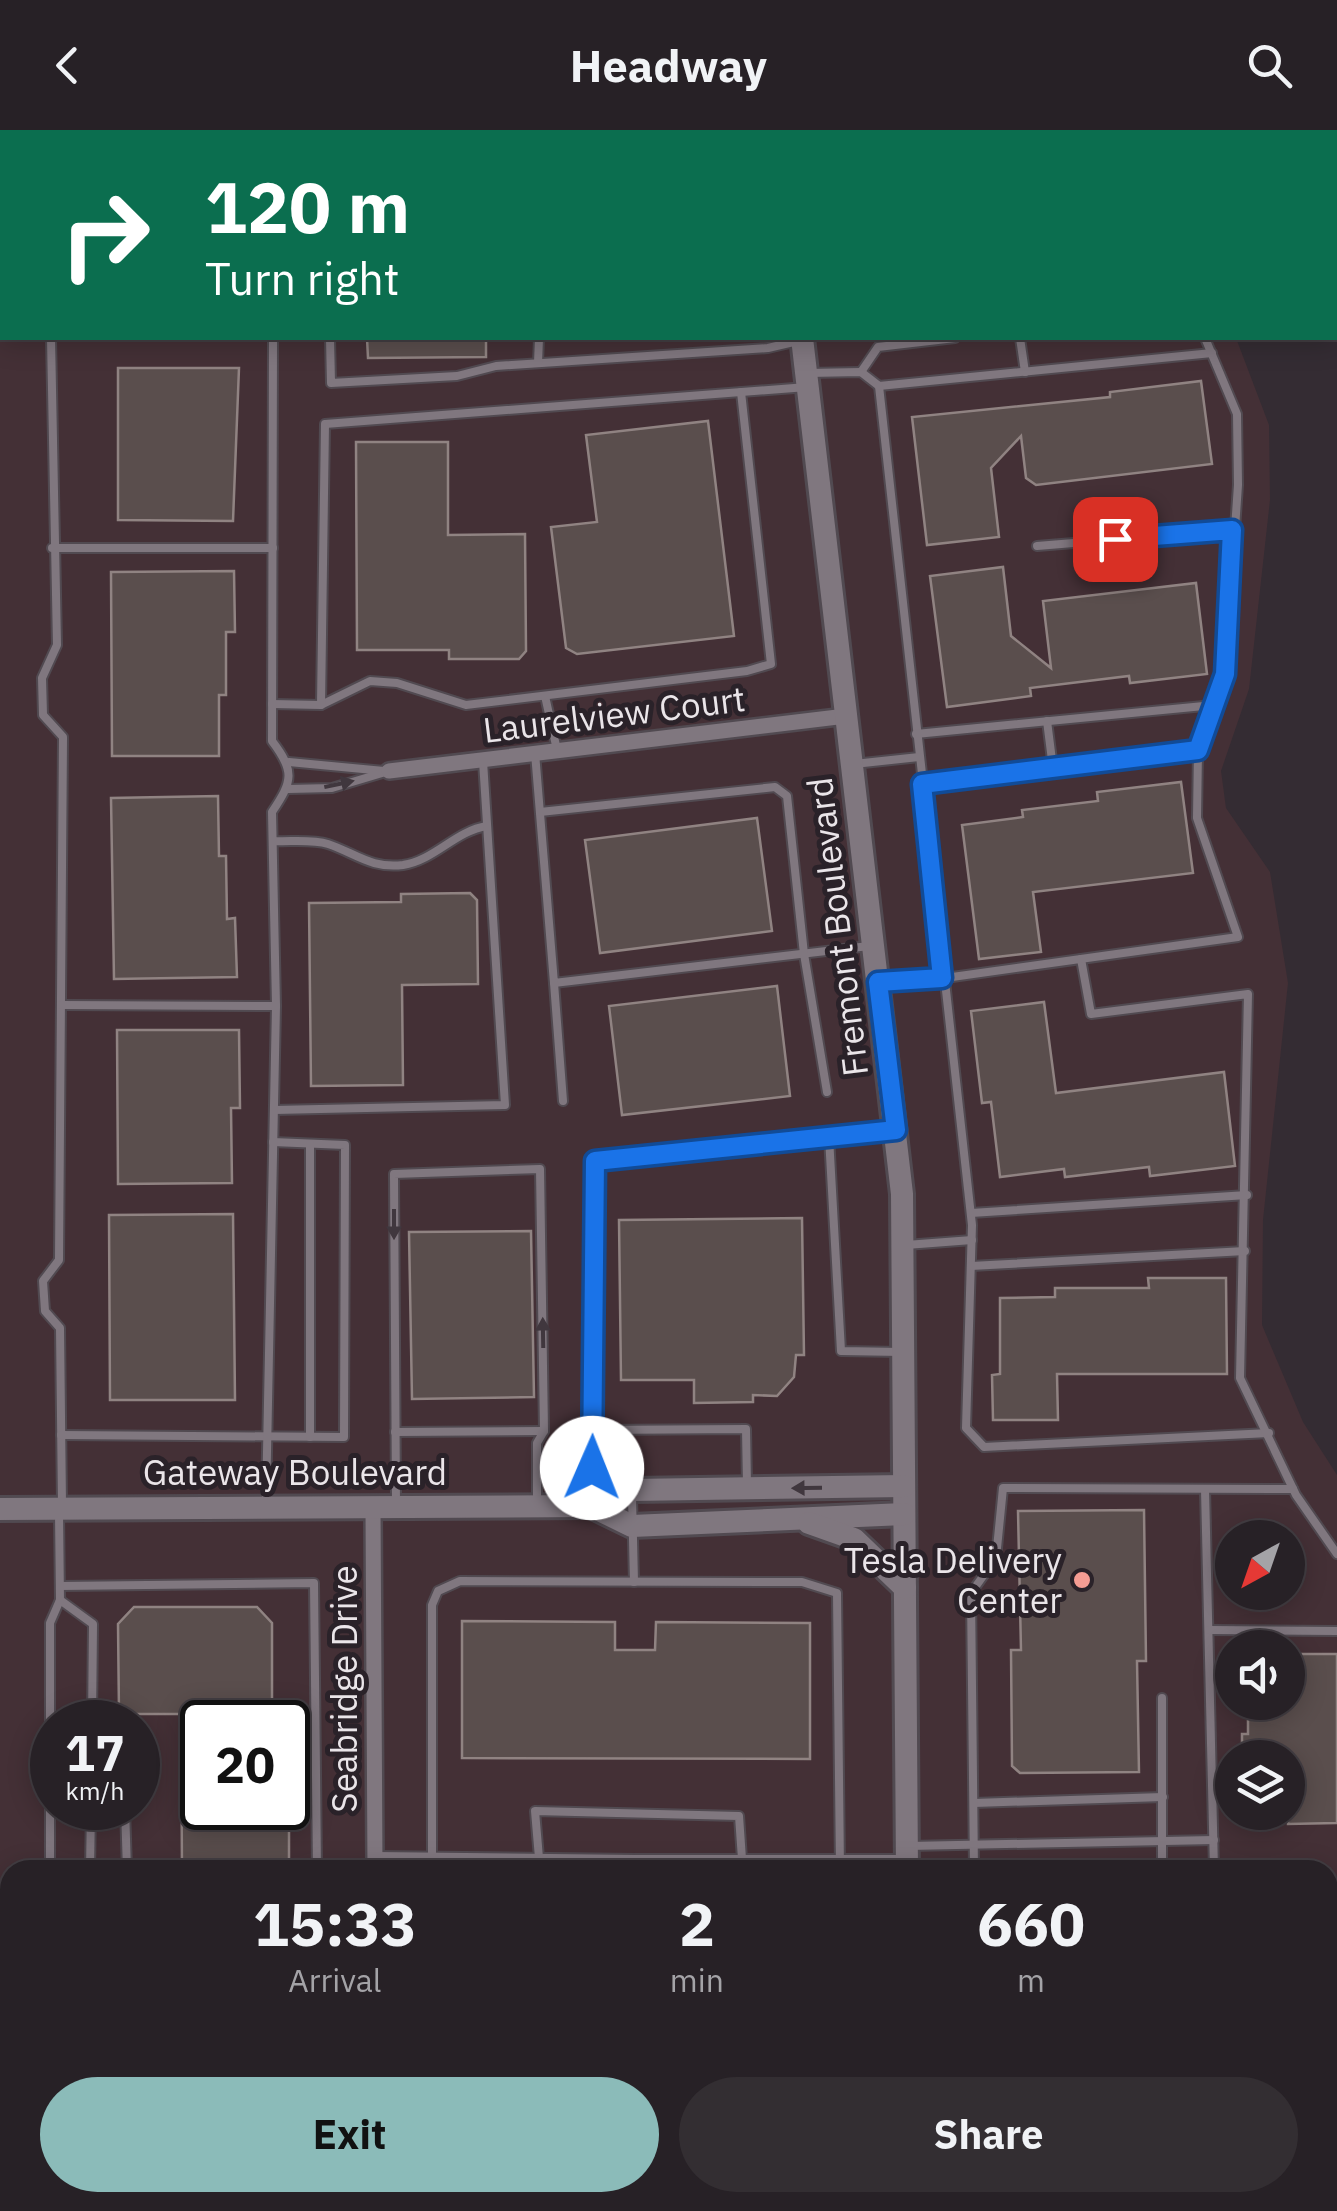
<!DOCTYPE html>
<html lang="en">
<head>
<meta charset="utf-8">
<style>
  body { margin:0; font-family:"IBM Plex Sans",sans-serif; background:#332e32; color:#f1f3f6; height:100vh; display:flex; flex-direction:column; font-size:38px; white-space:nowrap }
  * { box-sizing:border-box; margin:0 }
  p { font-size:32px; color:#a4a3a7 }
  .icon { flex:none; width:55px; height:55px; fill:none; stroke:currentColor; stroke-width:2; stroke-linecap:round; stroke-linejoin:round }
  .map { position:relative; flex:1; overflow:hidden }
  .details { position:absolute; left:0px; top:1730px; width:1338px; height:352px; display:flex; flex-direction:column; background:#272126; border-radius:30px 30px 0 0; box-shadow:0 5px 25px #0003,0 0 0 2px #433e43 }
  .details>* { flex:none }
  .hud { position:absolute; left:0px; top:0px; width:1338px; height:210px; box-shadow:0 5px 25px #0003,0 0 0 2px #433e43; background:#0b6e4f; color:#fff; overflow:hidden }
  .needle { width:65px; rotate:220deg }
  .buttons { position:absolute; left:1215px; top:1390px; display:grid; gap:20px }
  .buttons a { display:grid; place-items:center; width:90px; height:90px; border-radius:50%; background:#272126; box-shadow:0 5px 25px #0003,0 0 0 2px #433e43; font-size:50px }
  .speed { position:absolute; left:30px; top:1570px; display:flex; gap:20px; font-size:50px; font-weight:700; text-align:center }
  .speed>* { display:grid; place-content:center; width:130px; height:130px; border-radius:50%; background:#272126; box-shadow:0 5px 25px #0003,0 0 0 2px #433e43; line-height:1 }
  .speed small { font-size:25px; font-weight:400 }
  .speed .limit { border:5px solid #111; border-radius:15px; background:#fff; color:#111 }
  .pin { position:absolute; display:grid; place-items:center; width:85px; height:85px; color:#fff; margin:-42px; border-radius:20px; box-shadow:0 5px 15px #0006 }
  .me { position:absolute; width:110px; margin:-55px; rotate:1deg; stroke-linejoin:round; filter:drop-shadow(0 0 8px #0008) }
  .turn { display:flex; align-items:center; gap:35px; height:210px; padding:0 40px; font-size:45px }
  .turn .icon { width:130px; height:130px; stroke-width:2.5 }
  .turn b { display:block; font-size:70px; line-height:85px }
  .eta { display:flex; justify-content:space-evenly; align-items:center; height:170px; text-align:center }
  .eta b { font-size:60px; font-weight:800; line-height:70px }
  .cta { display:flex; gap:20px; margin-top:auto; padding:20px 40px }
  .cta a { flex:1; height:115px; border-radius:60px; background:#8bbbb9; color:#111; font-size:40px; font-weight:800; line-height:115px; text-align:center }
  .cta a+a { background:#332e32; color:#f1f3f6 }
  header { display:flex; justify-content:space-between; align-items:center; height:130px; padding:0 40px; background:#272126; font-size:45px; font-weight:800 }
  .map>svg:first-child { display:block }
  .industrial { fill:#443036; fill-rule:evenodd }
  .building { fill:#5a4e4d; stroke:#908382; stroke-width:2.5 }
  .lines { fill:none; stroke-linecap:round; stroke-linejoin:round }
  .lane-casing { stroke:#514a51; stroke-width:12 }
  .street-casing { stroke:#514a51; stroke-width:20 }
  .secondary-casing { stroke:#514a51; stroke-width:28 }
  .path { stroke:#827c81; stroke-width:2.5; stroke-dasharray:8 5; stroke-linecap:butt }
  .lane { stroke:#80777f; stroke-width:8 }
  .street { stroke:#80777f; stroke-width:15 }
  .secondary { stroke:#80777f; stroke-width:22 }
  .oneway { fill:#40373e }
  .route-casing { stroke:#114b97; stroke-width:25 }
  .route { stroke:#1a73e8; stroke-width:18 }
  .poi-dot { fill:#f59c93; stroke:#2a2229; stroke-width:4 }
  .labels { text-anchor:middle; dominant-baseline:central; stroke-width:10; stroke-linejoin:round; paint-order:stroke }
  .street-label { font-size:35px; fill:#eae5e9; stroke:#2a2229 }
  .poi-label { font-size:35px; fill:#eae5e9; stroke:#2a2229; text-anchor:end }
</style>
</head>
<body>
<header><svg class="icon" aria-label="back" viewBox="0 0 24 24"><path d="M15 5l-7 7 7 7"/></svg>Headway<svg class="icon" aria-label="search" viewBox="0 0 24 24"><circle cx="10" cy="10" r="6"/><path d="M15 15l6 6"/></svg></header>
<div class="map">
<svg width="1337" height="2081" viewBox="0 0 1337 2081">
  <rect width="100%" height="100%" fill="#342c33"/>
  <!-- industrial -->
  <path class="industrial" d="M0,0h1162l-1160,2v206h1234l33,87 1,75 -21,189 -28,82 5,37 44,64 18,111 -25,237 -1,105 41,97 34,53v678l-9,12v-295h-1318v332l1291,1 -5,8h-1296zM1232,1408h56v54h-56zM1232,1518h56v54h-56zM52,1592h86v86h-86zM202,1592h86v86h-86zM1232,1628h56v54h-56z"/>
  <!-- building -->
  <g class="building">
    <polygon points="367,208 486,208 486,227 368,228"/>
    <polygon points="118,238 239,238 233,391 118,390"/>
    <polygon points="1201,251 1212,334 1036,355 1026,348 1021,306 991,338 999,407 927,415 912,287 1110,267 1110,262"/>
    <polygon points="708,291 734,506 577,524 566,518 551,397 597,392 586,305"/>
    <polygon points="356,312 448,312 448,405 525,404 526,521 519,529 449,529 449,520 357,520"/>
    <polygon points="1003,437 1011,506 1051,538 1043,471 1196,453 1207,544 1130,553 1129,546 1030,558 1031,566 947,577 930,446"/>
    <polygon points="234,441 235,502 226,502 226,565 219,565 219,626 112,626 111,442"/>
    <polygon points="1181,652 1193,743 1033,762 1041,822 979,829 962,695 1023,687 1022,680 1098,671 1097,662"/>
    <polygon points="218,666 219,726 226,726 227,789 235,788 237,847 114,849 111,668"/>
    <polygon points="757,688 772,801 600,823 585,710"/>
    <polygon points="470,763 477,770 478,854 402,855 403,955 311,956 309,773 401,772 401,764"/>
    <polygon points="777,856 790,966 622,985 609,876"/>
    <polygon points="1044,872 1056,963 1224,942 1235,1036 1150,1046 1149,1037 1065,1047 1064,1039 1000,1047 991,972 982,973 971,881"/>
    <polygon points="117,900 239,900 240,978 231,978 232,1053 118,1054"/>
    <polygon points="233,1084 235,1270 110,1270 109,1085"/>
    <polygon points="802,1088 804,1225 796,1225 794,1247 777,1266 753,1265 753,1272 694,1273 694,1250 621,1250 619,1090"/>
    <polygon points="531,1101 534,1267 412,1269 409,1102"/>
    <polygon points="1148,1148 1226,1148 1227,1244 1057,1244 1058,1290 993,1290 992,1245 1000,1244 1000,1168 1055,1167 1055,1158 1149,1158"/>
    <polygon points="1144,1380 1146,1531 1137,1531 1139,1642 1020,1643 1012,1636 1011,1520 1021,1520 1018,1381"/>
    <polygon points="134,1477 257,1477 272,1493 272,1582 282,1592 202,1592 202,1678 289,1678 289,1740 182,1740 181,1584 119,1584 118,1494"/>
    <polygon points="462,1491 615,1492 615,1520 655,1520 656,1492 810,1493 810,1629 462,1628"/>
    <polygon points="1288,1524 1337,1524 1337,1693 1288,1694 1288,1628 1242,1628 1242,1604 1248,1604 1248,1572 1288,1572"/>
  </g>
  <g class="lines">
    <defs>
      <g id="lane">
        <polyline points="329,0 329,2"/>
        <polyline points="729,0 729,2"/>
        <polyline points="866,0 866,2"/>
        <polyline points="964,0 967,2"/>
        <polyline points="55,2 56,0"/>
        <polyline points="274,2 274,0"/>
        <polyline points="542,2 542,0"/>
        <polyline points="51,208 57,515 42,548 43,585 63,607 59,1130 43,1151 45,1181 60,1198 62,1375"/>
        <polyline points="330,208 331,253 457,246 496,236 768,218 798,211"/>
        <polyline points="1020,208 1025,242"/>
        <polyline points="538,233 539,208"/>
        <polyline points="861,242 878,217 955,208"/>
        <polyline points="808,243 861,242 879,256 1212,223"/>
        <polyline points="879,256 972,1095 966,1298 984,1317 1269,1303"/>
        <polyline points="1037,416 1232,400"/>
        <polyline points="52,418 273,418"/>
        <polyline points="545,566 557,620"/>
        <polyline points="272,574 321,575 370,551 397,553 466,575 747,541 771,534 741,262"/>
        <polyline points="321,575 325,294 807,257"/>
        <polyline points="1047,591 1053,638"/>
        <polyline points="916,604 1214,575"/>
        <polyline points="535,623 554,853 869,816"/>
        <polyline points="289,632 384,641"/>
        <polyline points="854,634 919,627"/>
        <polyline points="922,655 1198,620 1225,544 1238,355 1237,284 1205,208"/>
        <polyline points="288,659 332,658 389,641"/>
        <polyline points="540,682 775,657 787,666 804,824 827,962"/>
        <path d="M273,711c17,1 39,-2 55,3 27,9 43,25 75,21 32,-5 52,-34 84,-39"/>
        <polyline points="1081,829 1091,884 1248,864 1240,1248 1296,1365 1337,1424"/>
        <polyline points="883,852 938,849 1238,807 1197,688 1198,620"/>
        <polyline points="554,853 563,971"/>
        <polyline points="61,875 276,876"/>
        <polyline points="274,980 505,975 483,631"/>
        <polyline points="829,1007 841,1221 902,1222"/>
        <polyline points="971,1083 1247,1065"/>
        <polyline points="906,1115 972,1110"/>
        <polyline points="971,1136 1245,1121"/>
        <polyline points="593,1300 746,1299 747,1355"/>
        <polyline points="395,1302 544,1301"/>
        <polyline points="61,1305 344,1307 345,1015 273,1012"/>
        <polyline points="310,1307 310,1014"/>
        <polyline points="1205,1359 1214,1740"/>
        <polyline points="632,1367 634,1452"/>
        <polyline points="591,1371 595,1031 890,1001"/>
        <path d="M266,1372l10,-496 -4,-194c21,-31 23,-41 0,-71l1,-403"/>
        <polyline points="396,1374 394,1044 540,1039 544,1301 537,1313 537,1372"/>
        <polyline points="60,1456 314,1453 317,1740"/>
        <polyline points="60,1470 93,1494 92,1592"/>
        <polyline points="1209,1500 1337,1501"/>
        <polyline points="974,1673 1163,1667"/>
        <polyline points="125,1678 127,1740"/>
        <polyline points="908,1716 1214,1710"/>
        <polyline points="375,1726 635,1729"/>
        <polyline points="539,1728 535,1681 739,1686 742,1729"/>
        <polyline points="50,1740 50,1493 60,1470 59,1383"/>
        <polyline points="90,1740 91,1678"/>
        <polyline points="432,1740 432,1475 438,1461 460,1451 802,1452 837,1463 840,1740"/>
        <polyline points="636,1740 635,1729 904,1729"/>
        <polyline points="974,1740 971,1463 996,1428 1003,1358 1293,1359"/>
        <polyline points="1162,1740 1162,1568"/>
        <polyline points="1328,1928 1337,1928"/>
        <polyline points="1328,1975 1337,1962"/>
        <polyline points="0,1995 3,2081"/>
        <polyline points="320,2072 320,2081"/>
        <polyline points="1213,2072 1213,2081"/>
        <polyline points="113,2081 113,2072"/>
        <polyline points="434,2081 434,2072"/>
        <polyline points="614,2081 614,2072"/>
        <polyline points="833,2081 833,2072"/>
        <polyline points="973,2081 974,2072"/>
        <polyline points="1253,2081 1258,2072"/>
      </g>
      <g id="street">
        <polyline points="389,641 846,586"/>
        <polyline points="373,1377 375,1740"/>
        <polyline points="376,2072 376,2081"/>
      </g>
      <g id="secondary">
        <polyline points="797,0 797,2"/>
        <polyline points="802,208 902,1064 907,1740"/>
        <polyline points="591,1376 632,1396 904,1384"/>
        <polyline points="0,1379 591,1376 632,1360 904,1356"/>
        <polyline points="809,1393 854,1409 905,1458"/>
        <polyline points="906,2081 907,2072"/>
      </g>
    </defs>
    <!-- lane casing -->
    <use href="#lane" class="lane-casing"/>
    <!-- street casing -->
    <use href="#street" class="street-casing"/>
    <!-- secondary casing -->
    <use href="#secondary" class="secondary-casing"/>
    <!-- path -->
    <g class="path">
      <polyline points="1335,153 1337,132"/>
      <polyline points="1335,198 1337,204"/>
    </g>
    <!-- lane -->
    <use href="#lane" class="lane"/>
    <!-- street -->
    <use href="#street" class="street"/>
    <!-- secondary -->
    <use href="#secondary" class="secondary"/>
  </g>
  <!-- one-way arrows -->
  <defs><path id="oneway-solid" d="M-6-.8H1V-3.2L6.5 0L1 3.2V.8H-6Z" transform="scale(2.5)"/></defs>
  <g class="oneway">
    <use href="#oneway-solid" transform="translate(339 654) rotate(-12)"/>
    <use href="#oneway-solid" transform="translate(394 1094) rotate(90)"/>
    <use href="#oneway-solid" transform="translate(543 1203) rotate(-91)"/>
    <use href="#oneway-solid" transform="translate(807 1358) rotate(179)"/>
  </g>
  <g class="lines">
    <defs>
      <polyline id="route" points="592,1338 595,1031 896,1000 878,852 942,848 922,654 1198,620 1225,544 1232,400 1115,409"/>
    </defs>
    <!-- route casing -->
    <use href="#route" class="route-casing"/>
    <!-- route -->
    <use href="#route" class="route"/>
  </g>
  <!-- markers -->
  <circle class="poi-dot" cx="1082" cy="1450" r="10"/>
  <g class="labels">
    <!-- street labels -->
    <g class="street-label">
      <text transform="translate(614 584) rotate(-7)">Laurelview Court</text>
      <text transform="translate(837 797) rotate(-97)">Fremont Boulevard</text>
      <text x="295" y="1342">Gateway Boulevard</text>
      <text transform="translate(344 1559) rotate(-90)">Seabridge Drive</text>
    </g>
    <!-- poi labels -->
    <g class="poi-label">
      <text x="1062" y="1430">Tesla Delivery<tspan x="1062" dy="40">Center</tspan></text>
    </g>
  </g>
</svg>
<div class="buttons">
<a><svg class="needle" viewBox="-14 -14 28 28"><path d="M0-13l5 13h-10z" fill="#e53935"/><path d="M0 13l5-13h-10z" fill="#a4a3a7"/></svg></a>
<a><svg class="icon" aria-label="sound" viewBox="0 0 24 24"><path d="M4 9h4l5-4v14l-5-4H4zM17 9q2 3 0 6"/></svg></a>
<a><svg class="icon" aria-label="layers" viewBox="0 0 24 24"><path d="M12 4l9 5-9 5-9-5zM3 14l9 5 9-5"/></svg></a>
</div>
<div class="speed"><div>17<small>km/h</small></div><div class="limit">20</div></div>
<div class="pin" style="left:1115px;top:409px;background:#d93025"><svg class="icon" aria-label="arrive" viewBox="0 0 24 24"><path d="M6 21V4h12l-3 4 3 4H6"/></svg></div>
<svg class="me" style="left:592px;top:1338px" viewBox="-20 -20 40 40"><circle r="19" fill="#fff"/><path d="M0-13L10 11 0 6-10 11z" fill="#1a73e8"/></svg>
<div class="hud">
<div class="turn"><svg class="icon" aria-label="right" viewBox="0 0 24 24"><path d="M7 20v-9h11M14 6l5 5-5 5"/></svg><div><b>120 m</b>Turn right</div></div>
</div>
<section class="details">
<div class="eta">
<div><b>15:33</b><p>Arrival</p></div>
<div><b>2</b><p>min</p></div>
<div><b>660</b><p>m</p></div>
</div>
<div class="cta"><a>Exit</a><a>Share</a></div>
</section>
</div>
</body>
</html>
